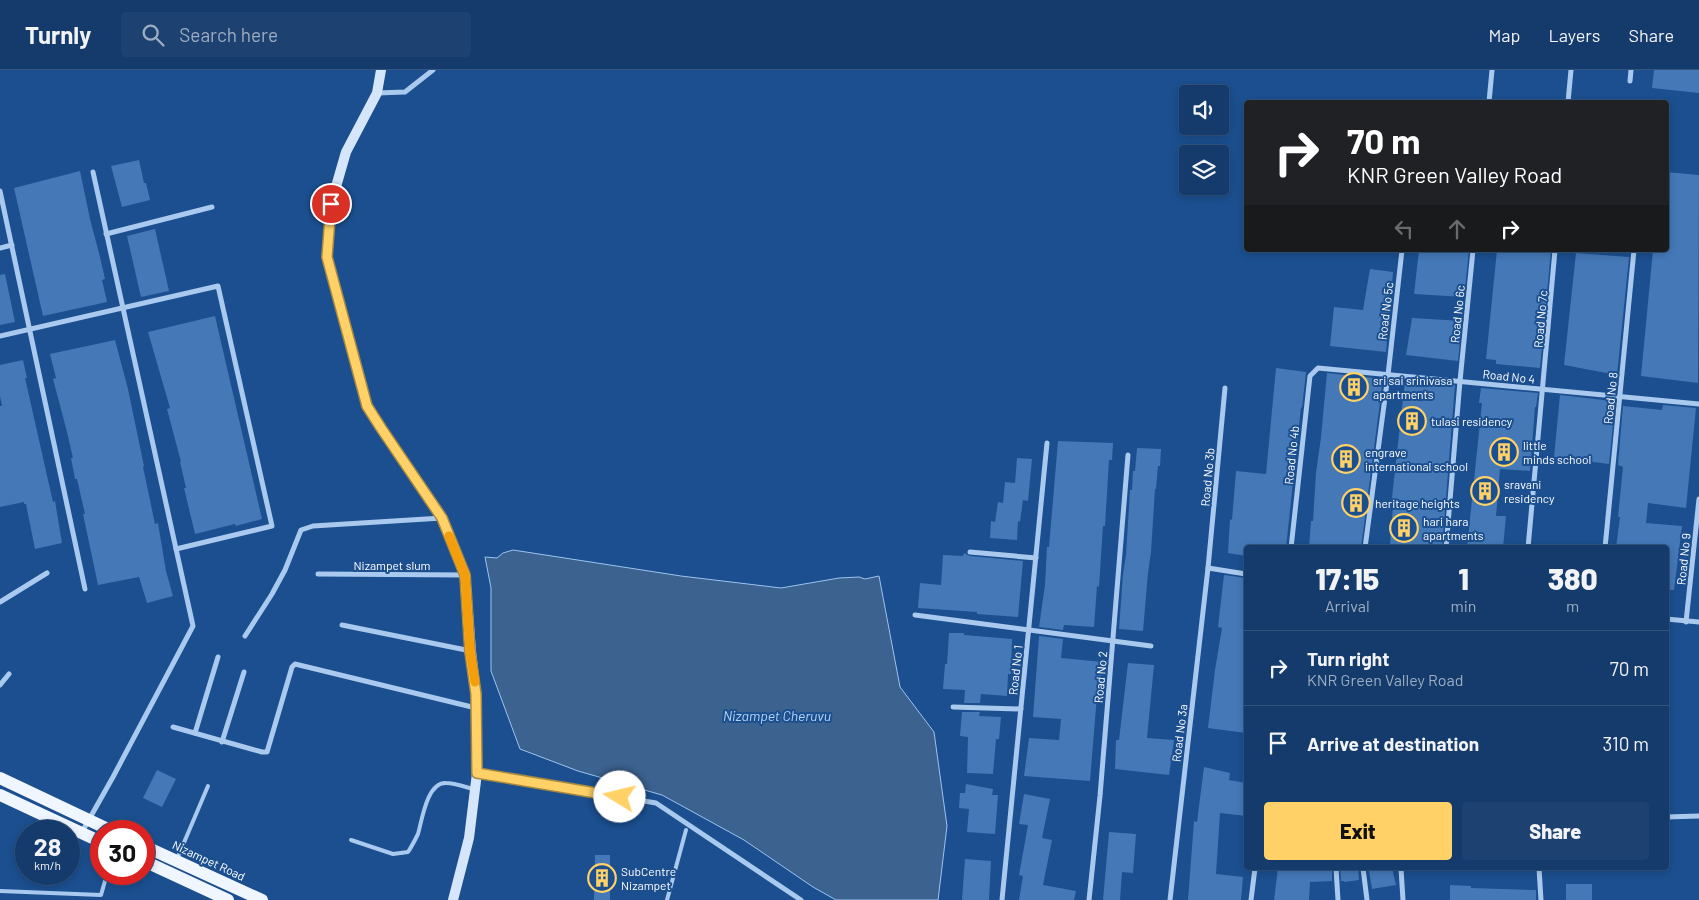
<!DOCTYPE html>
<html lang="en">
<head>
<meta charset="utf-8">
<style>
  body { margin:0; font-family:Barlow,sans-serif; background:#1d4271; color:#f1f3f6; height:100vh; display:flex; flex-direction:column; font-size:19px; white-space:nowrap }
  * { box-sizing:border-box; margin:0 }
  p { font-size:16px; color:#9dadc1 }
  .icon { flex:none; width:28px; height:28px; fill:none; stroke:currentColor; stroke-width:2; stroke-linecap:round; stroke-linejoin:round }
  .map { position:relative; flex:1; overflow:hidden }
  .side { position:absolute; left:1244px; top:475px; width:425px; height:325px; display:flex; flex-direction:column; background:#143b6b; border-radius:5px; box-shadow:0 2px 8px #0003,0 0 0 1px #33557e }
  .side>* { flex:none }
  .top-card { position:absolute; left:1244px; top:30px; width:425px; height:152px; border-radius:5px; box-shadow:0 2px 8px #0003,0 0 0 1px #33557e; background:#202124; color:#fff; overflow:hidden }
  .buttons { position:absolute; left:1179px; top:15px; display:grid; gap:10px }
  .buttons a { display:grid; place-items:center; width:50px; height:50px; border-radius:5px; background:#143b6b; box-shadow:0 2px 8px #0003,0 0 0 1px #33557e; font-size:25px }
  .speed { position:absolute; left:15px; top:750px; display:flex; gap:10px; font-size:25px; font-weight:700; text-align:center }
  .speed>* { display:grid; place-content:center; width:65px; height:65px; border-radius:50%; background:#143b6b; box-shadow:0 2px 8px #0003,0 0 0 1px #33557e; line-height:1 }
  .speed small { font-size:12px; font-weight:400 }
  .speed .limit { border:8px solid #d22; background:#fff; color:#111 }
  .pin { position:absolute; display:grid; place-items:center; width:42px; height:42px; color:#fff; margin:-21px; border:2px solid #fff; border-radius:50%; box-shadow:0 1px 5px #0007 }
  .me { position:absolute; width:55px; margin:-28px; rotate:279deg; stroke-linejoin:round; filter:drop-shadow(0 0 4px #0008) }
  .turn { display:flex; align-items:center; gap:18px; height:105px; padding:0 20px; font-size:22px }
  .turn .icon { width:65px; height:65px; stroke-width:2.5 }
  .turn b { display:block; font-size:35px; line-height:42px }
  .lanes { display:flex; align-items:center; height:48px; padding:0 20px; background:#0003; justify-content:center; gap:25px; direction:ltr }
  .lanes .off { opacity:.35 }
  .eta { display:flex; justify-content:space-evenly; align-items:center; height:85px; text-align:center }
  .eta b { font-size:30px; font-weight:800; line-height:35px }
  .button { display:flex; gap:10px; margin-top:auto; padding:10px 20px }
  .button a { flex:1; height:58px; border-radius:5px; background:#ffd166; color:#111; font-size:20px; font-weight:800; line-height:58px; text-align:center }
  .button a+a { background:#1d4271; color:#f1f3f6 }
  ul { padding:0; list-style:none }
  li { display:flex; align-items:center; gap:15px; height:75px; padding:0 20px; border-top:1px solid #33557e }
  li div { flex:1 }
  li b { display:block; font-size:19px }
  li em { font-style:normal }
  header { display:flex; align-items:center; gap:30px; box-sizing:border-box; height:70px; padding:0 25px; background:#143b6b; border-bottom:1px solid #33557e }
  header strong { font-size:24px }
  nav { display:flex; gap:28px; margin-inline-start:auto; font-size:18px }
  .search { width:350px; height:45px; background:#1d4271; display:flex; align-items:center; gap:12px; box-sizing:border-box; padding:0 18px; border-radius:5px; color:#9dadc1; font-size:19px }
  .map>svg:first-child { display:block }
  .water { fill:#3c6290; stroke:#9cc4f0 }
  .building { fill:#4478b7 }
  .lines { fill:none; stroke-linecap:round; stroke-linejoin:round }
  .lane { stroke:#a9c9ee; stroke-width:4 }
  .street { stroke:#a9c9ee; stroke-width:5 }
  .secondary { stroke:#d6e6fa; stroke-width:10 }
  .primary { stroke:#f0f6ff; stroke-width:12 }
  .route-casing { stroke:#a68842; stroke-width:12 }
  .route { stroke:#ffd166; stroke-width:9 }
  .slow { stroke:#f59e0b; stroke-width:9 }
  .labels { text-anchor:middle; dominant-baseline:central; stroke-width:4; stroke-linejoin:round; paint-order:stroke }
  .street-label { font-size:12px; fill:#fff; stroke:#1b4f8f }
  .poi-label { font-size:12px; fill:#fff; stroke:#1b4f8f; text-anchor:start }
  .water-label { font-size:14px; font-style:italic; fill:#b5d3f5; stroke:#1b4f8f }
</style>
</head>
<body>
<header>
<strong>Turnly</strong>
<div class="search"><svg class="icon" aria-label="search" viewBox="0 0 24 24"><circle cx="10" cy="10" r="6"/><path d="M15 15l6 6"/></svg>Search here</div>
<nav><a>Map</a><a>Layers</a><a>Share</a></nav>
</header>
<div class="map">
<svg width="1699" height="830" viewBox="0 0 1699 830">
  <rect width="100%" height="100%" fill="#1b4f8f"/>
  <!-- water -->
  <polygon class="water" points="513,480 681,506 781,518 839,508 859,507 865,509 879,506 900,617 934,662 947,756 938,830 836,830 813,817 744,770 662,725 578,701 520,679 491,601 491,518 485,487 497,488 503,483"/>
  <!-- building -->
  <g class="building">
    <polygon points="1654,0 1699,0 1699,23 1652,18"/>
    <polygon points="139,90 144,113 146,113 150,130 122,137 111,96"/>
    <polygon points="80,101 90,149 100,187 105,209 102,210 107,232 43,246 14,118"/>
    <polygon points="1666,102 1699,105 1698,313 1641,306 1653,180 1666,180"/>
    <polygon points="155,159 169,221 141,227 127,166"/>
    <polygon points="1419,180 1469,180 1464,227 1414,224"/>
    <polygon points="1497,180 1551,180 1540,298 1496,294 1496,290 1486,289"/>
    <polygon points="1576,183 1629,187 1617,305 1564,295"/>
    <polygon points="1370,199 1393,202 1386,282 1330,276 1334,237 1363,240"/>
    <polygon points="5,204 15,252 0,255 0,205"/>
    <polygon points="215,246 262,449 236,456 235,454 195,464 184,418 186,418 180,392 181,392 167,339 170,338 148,262"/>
    <polygon points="1412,248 1462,251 1458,291 1406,285"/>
    <polygon points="115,270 128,319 144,396 143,397 155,454 158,453 166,501 173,526 147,533 139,507 98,515 83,444 85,444 77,409 75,409 71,388 73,388 66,358 53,309 56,308 50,284"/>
    <polygon points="23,290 27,308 25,308 48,410 53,432 55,431 62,473 35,479 26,434 24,434 24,432 0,437 0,336 2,336 0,326 0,295"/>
    <polygon points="1276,298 1306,302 1302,338 1301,337 1286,478 1246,478 1246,486 1228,483 1230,449 1232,450 1236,401 1266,404"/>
    <polygon points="1327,303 1383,309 1361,478 1309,478 1311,451 1313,451 1316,403 1321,367"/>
    <polygon points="1405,311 1455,315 1442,478 1390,475 1393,436 1391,436"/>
    <polygon points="1481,318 1538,323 1536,337 1535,337 1530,401 1500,399 1496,446 1506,446 1503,478 1467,478 1482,333 1479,333"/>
    <polygon points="1560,325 1612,331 1611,334 1615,335 1609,394 1554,387"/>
    <polygon points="1663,335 1696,338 1686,438 1648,433 1646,453 1682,456 1674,520 1666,520 1666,478 1616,478 1620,447 1618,447 1623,397 1618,395 1623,336 1662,340"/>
    <polygon points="1058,371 1113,373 1112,390 1109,390 1105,456 1103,456 1099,517 1097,516 1094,557 1064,555 1063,560 1039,557 1045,515 1047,477 1049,477"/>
    <polygon points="1137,378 1161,379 1160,396 1158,396 1156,419 1155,419 1151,482 1148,503 1143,561 1119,559 1123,504 1126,485 1130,420 1132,420 1133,401 1135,401"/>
    <polygon points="1017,388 1032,389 1028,431 1023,430 1020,452 1018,451 1017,470 990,468 991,451 995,452 998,432 1003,433 1005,412 1015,413"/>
    <polygon points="964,483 970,486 1023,491 1018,547 977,544 977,542 918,538 920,513 941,515 943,485 963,486"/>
    <polygon points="1224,505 1246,508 1246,663 1208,658 1215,600 1222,558 1218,557"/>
    <polygon points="949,563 964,563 964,565 1012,569 1011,604 1008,604 1007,626 981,624 980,633 964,633 965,620 943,619 945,594 947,594"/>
    <polygon points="1039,566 1063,569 1061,588 1103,592 1100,625 1097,625 1090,711 1024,706 1029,668 1059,670 1061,649 1033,647"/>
    <polygon points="1128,593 1154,595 1147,668 1174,670 1169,705 1115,699 1116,670 1119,670"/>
    <polygon points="962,642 980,642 979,646 1001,647 999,669 996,669 993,704 967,703 968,667 960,666"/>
    <polygon points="1204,697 1230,703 1229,710 1246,713 1246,746 1220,743 1216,804 1243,807 1241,830 1188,830 1194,751 1197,752"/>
    <polygon points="157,700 176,709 162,737 143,728"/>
    <polygon points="966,714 993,719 992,725 998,725 995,764 967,762 969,739 959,738 960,723 965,723"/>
    <polygon points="1024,724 1050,729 1042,768 1052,770 1043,815 1076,821 1074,830 1019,830 1023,806 1019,805 1028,755 1019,754"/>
    <polygon points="1109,762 1136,764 1133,803 1122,802 1120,830 1103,830"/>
    <polygon points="595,785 610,785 610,830 594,830"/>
    <polygon points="965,789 991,791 989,830 962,830"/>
    <polygon points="1278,798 1332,798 1332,811 1310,812 1309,830 1274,830"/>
    <polygon points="1340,798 1358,798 1359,810 1344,812 1344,811 1341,811"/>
    <polygon points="1392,798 1396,815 1372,819 1369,801"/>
    <rect x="1566" y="814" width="26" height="16"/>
    <polygon points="1450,815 1471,816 1471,818 1536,820 1536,830 1450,830"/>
  </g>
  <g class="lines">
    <!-- lane -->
    <g class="lane">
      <path d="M351,770l42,14 15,-2c4,-6 7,-12 10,-18 4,-14 9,-52 28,-51 9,0 19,4 27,6"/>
      <polyline points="177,789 208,716"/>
      <polyline points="0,821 101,825 107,804"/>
      <polyline points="667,830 686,760"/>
    </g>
    <!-- street -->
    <g class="street">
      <polyline points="1630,11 1631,0"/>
      <polyline points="377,23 405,22 433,0"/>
      <polyline points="1489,32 1492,0"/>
      <polyline points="1568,32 1571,0"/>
      <polyline points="0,121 85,519"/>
      <polyline points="106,164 212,137"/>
      <polyline points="0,178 12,175"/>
      <polyline points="0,266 218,216 272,456 176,479"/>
      <polyline points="1291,478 1310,306 1318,298 1699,334"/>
      <polyline points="1365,478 1388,305 1402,180"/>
      <polyline points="1446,478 1460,311 1473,180"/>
      <polyline points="1528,478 1555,180"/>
      <polyline points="1605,478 1634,180"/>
      <polyline points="970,482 1036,488"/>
      <polyline points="1208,498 1246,504"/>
      <polyline points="318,504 465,505"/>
      <polyline points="0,532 47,503"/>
      <polyline points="915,545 1151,576"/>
      <polyline points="1666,549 1699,552"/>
      <polyline points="1686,552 1699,429"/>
      <polyline points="342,555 471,581"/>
      <polyline points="245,566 272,524 285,500 301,460 313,456 442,448"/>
      <polyline points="0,615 9,604"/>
      <polyline points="953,637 1021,639"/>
      <polyline points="173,657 262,682 267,682 292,597 295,594 476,638"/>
      <polyline points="195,663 218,587"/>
      <polyline points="222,672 244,602"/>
      <polyline points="477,703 656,733 801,830"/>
      <polyline points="1666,747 1699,746"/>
      <polyline points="82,762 113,707 193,556 93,102"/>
      <polyline points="1336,798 1338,830"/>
      <polyline points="1363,798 1367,830"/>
      <polyline points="1539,798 1541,830"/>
      <polyline points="1401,799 1403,830"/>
      <polyline points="1002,830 1047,373"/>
      <polyline points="1089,830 1100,726 1128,385"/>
      <polyline points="1170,830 1208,498 1225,318"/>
      <polyline points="1251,830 1255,798"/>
    </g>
    <!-- secondary -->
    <polyline class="secondary" points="381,0 377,23 346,82 331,134 327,187 367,336 381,358 442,448 465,505 471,581 476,624 477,703 469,768 453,830"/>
    <!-- primary -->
    <g class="primary">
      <polyline points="0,708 112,761"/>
      <polyline points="0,725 101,772"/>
      <polyline points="144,776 262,830"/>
      <polyline points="144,791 228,830"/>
    </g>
  </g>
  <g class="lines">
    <defs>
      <polyline id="route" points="331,134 327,187 367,336 381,358 442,448 465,505 470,582 476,624 477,703 620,727"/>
    </defs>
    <!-- route casing -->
    <use href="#route" class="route-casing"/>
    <!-- route -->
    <use href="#route" class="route"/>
    <!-- slow -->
    <polyline class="slow" points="449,466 465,505 470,582 475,612"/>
  </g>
  <!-- icons -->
  <defs>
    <symbol id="building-ring" viewBox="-11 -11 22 22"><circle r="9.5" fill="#1b4f8f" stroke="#ffd166" stroke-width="1.5"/><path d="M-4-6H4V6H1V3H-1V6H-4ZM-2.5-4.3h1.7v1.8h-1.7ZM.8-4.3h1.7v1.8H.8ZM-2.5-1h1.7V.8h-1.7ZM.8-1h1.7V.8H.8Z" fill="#ffd166"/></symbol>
  </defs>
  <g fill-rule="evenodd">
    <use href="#building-ring" x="1338" y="301" width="32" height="32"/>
    <use href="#building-ring" x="1396" y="335" width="32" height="32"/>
    <use href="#building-ring" x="1488" y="366" width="32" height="32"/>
    <use href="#building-ring" x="1330" y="373" width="32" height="32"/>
    <use href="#building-ring" x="1469" y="405" width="32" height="32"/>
    <use href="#building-ring" x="1340" y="417" width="32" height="32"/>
    <use href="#building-ring" x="1388" y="442" width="32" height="32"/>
    <use href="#building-ring" x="586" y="792" width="32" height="32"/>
  </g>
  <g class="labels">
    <!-- street labels -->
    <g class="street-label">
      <text transform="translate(1385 241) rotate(-83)">Road No 5c</text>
      <text transform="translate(1457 244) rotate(-84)">Road No 6c</text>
      <text transform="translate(1540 249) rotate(-85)">Road No 7c</text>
      <text transform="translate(1509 306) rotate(6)">Road No 4</text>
      <text transform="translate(1610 328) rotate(-84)">Road No 8</text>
      <text transform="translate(1291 385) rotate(-84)">Road No 4b</text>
      <text transform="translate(1207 407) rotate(-85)">Road No 3b</text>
      <text transform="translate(1683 489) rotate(-84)">Road No 9</text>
      <text x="392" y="495">Nizampet slum</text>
      <text transform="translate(1015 600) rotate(-84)">Road No 1</text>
      <text transform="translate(1100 607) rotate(-85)">Road No 2</text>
      <text transform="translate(1179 663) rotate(-83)">Road No 3a</text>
      <text transform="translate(209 790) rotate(25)">Nizampet Road</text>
    </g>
    <!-- poi labels -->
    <g class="poi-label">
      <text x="1373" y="310">sri sai srinivasa<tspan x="1373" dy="14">apartments</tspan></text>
      <text x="1431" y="351">tulasi residency</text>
      <text x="1523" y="375">little<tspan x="1523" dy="14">minds school</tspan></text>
      <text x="1365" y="382">engrave<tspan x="1365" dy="14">international school</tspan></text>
      <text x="1504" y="414">sravani<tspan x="1504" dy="14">residency</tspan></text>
      <text x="1375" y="433">heritage heights</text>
      <text x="1423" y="451">hari hara<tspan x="1423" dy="14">apartments</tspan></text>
      <text x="621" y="801">SubCentre<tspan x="621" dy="14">Nizampet</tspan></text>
    </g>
    <!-- water labels -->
    <g class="water-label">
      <text x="777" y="645">Nizampet Cheruvu</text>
    </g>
  </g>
</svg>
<div class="buttons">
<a><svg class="icon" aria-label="sound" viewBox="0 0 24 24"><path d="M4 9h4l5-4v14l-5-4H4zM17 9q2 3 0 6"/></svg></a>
<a><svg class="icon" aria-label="layers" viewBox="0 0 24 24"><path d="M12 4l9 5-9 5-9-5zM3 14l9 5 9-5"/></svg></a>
</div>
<div class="speed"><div>28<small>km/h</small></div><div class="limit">30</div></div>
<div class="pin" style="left:331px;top:134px;background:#d93025"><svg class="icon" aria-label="arrive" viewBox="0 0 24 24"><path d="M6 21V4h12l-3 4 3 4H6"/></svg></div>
<svg class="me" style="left:620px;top:727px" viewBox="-20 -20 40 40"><circle r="19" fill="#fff"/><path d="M0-13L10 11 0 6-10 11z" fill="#ffd166"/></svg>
<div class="top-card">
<div class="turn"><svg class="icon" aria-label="right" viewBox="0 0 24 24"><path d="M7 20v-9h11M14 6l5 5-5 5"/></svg><div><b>70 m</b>KNR Green Valley Road</div></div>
<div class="lanes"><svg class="icon off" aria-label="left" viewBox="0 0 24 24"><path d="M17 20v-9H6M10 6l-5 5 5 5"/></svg><svg class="icon off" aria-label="ahead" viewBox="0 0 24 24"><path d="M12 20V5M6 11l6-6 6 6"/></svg><svg class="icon" aria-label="right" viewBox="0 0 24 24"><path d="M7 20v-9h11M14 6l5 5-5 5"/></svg></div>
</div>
<section class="side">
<div class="eta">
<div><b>17:15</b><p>Arrival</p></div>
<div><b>1</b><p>min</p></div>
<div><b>380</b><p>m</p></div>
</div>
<ul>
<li><svg class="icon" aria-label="right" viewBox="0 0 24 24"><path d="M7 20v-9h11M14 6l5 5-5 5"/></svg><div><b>Turn right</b><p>KNR Green Valley Road</p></div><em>70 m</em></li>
<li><svg class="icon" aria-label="arrive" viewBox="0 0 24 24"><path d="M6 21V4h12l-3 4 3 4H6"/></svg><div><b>Arrive at destination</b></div><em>310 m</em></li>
</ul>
<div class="button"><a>Exit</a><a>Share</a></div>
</section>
</div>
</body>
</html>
